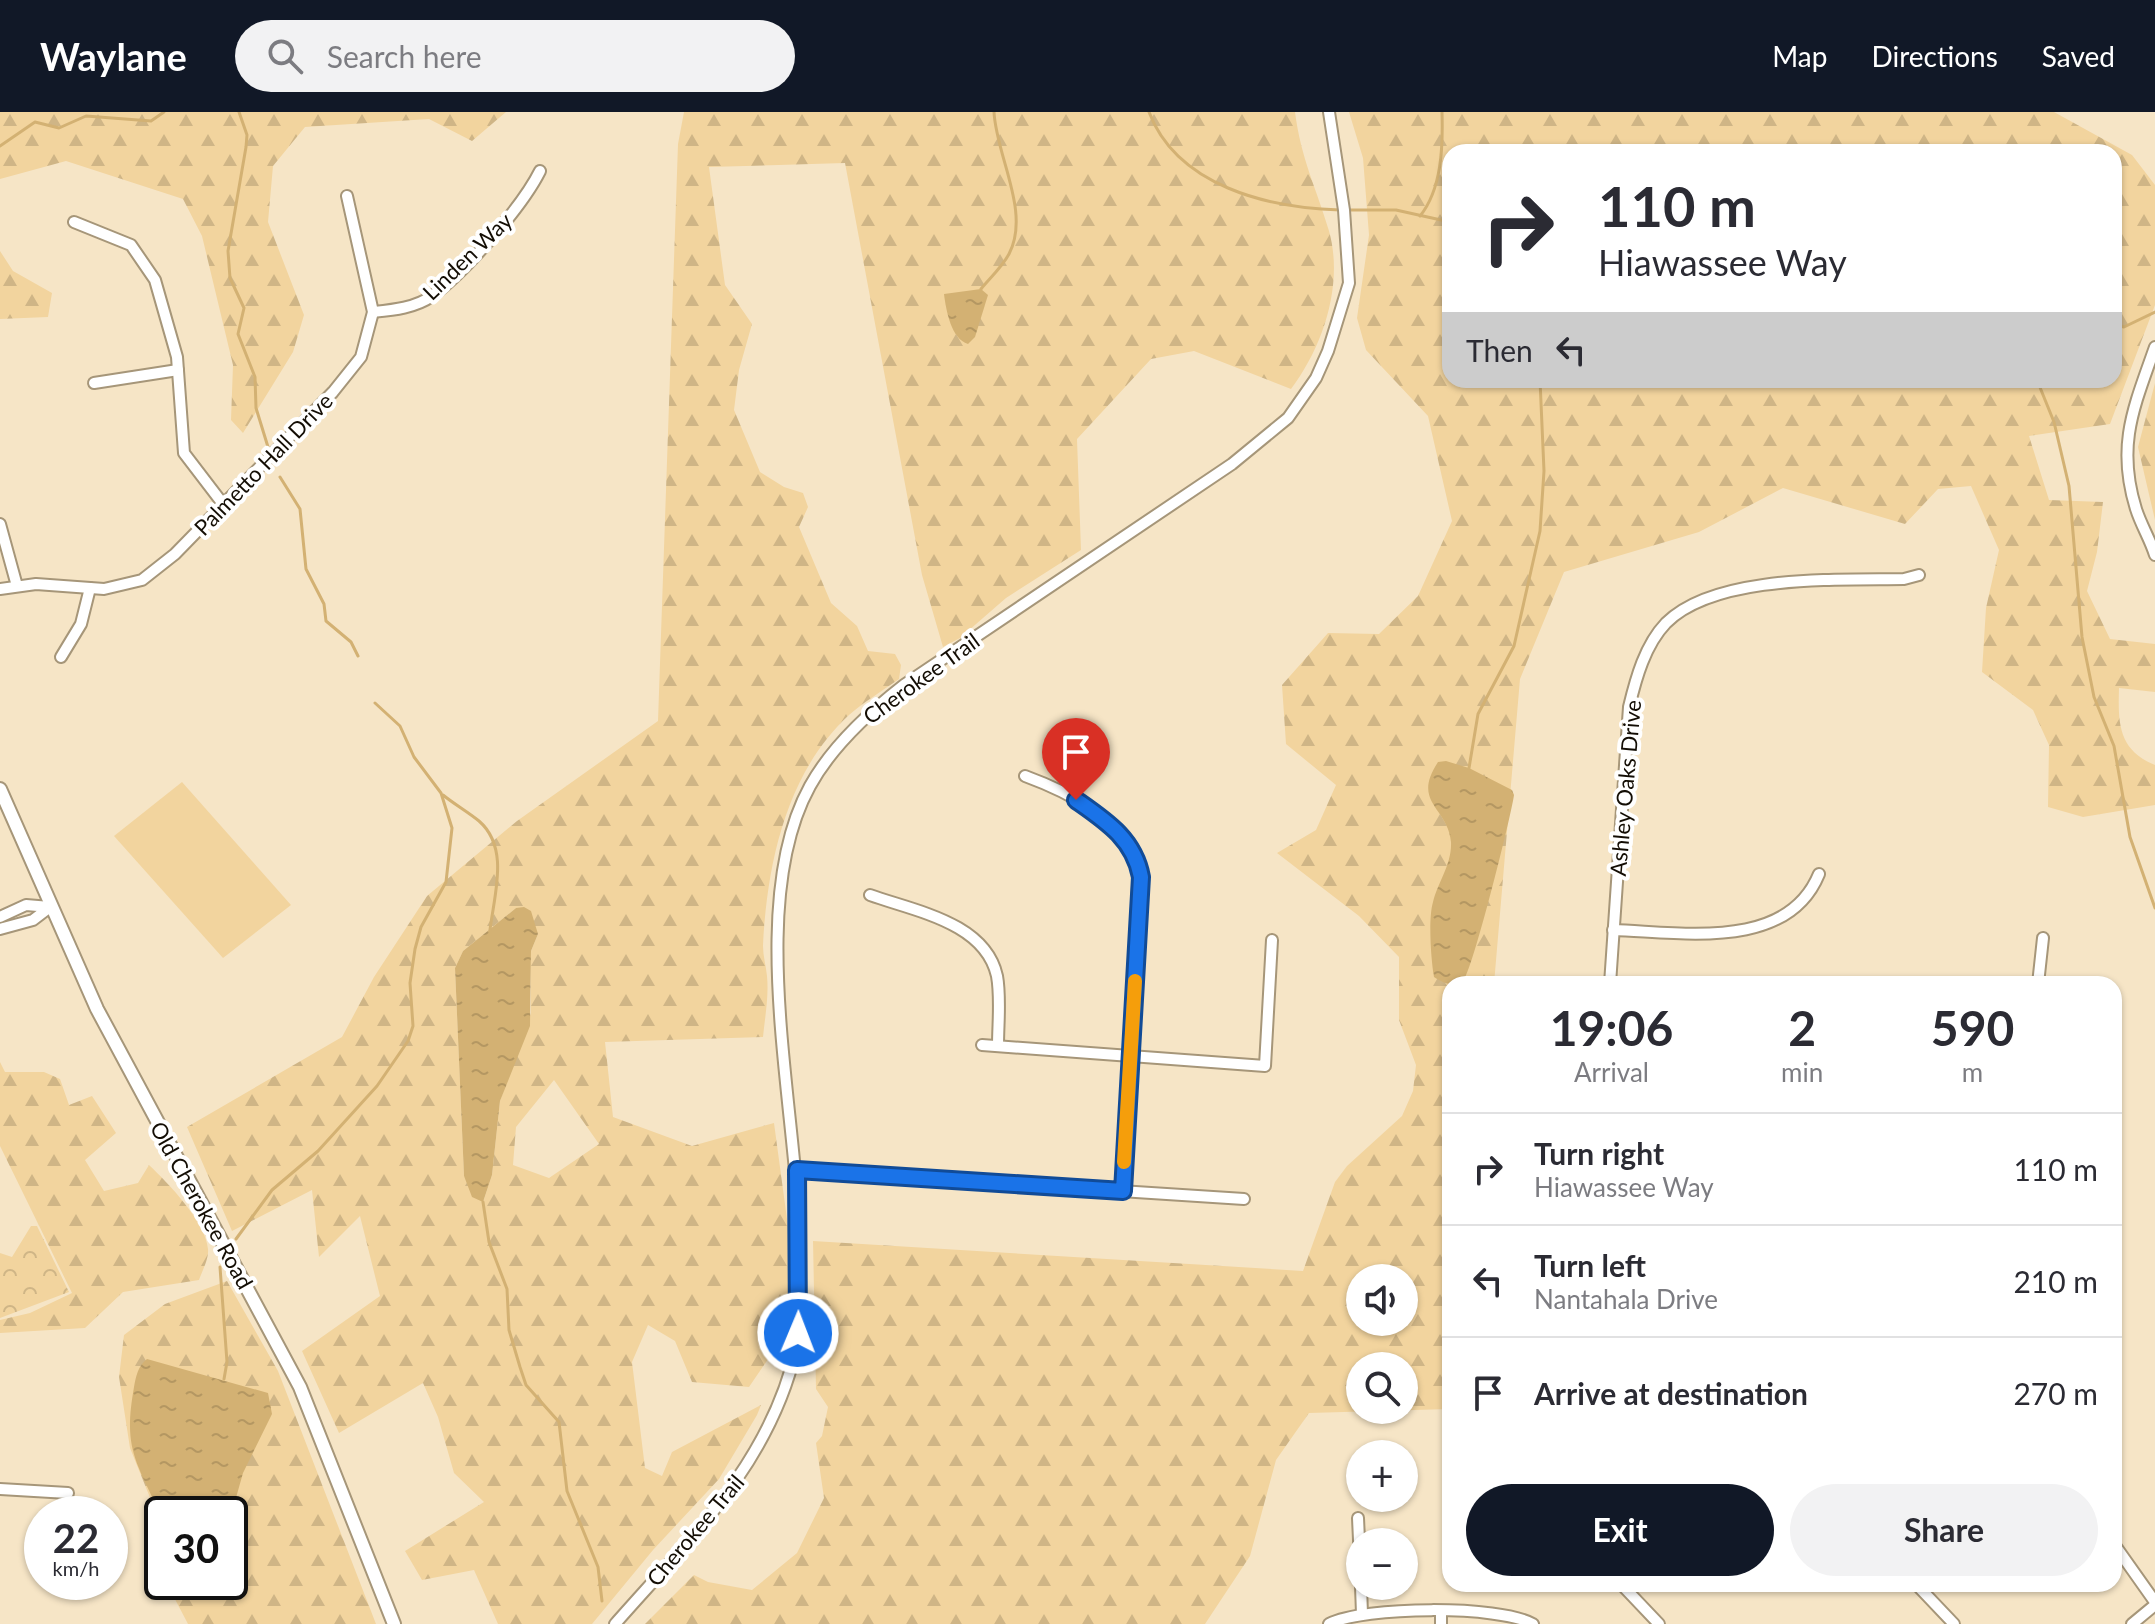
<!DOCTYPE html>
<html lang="en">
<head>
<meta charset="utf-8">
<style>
  body { margin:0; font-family:Lato,sans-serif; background:#f2f2f3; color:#2b2b33; height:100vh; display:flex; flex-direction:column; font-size:30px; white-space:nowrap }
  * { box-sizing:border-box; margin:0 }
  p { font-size:26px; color:#7c7c81 }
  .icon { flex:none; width:44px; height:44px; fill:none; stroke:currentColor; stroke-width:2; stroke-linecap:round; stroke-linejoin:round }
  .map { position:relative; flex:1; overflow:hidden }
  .side { position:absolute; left:1442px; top:864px; width:680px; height:616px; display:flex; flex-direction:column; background:#fff; border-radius:24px; box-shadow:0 2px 6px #0004 }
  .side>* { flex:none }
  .banner { position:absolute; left:1442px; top:32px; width:680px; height:244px; border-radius:24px; box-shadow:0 2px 6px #0004; background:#fff; color:#2b2b33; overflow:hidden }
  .buttons { position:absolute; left:1346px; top:1152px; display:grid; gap:16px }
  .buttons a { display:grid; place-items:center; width:72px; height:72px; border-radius:50%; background:#fff; box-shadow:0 2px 6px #0004; font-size:40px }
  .speed { position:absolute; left:24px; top:1384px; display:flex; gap:16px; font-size:40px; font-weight:700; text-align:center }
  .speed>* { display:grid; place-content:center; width:104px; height:104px; border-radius:50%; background:#fff; box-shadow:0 2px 6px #0004; line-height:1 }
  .speed small { font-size:20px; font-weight:400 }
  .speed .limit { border:4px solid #111; border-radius:12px; background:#fff; color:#111 }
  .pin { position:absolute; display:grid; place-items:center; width:68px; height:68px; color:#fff; margin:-82px -34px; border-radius:50% 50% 50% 0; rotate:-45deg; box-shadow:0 0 8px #0007 }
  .pin .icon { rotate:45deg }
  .me { position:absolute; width:88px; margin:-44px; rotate:1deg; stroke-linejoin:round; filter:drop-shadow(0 0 6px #0008) }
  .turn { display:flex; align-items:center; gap:28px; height:168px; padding:0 24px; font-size:36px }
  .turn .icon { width:104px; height:104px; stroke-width:2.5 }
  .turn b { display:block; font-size:56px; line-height:68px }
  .then { display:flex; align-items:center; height:76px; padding:0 24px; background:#0003; gap:16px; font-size:30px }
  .eta { display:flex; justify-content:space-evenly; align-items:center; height:136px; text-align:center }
  .eta b { font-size:48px; font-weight:700; line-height:56px }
  .primary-button { display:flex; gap:16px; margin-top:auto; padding:16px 24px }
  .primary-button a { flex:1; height:92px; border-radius:48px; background:#111827; color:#fff; font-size:32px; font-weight:700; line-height:92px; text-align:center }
  .primary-button a+a { background:#f2f2f3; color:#2b2b33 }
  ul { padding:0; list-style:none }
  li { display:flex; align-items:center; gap:24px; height:112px; padding:0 24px; border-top:2px solid #e1e1e2 }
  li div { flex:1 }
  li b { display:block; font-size:30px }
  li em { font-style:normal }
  header { display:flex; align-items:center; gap:48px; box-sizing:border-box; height:112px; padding:0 40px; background:#111827; color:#fff }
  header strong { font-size:38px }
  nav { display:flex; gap:44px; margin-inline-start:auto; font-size:28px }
  .search { width:560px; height:72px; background:#f2f2f3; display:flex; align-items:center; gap:20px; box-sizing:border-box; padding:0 28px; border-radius:44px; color:#7c7c81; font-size:30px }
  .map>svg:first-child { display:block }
  .forest { fill:url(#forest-firs); fill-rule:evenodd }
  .park { fill:url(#park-crowns) }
  .pitch { fill:#f2d49e }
  .water { fill:url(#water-ripples) }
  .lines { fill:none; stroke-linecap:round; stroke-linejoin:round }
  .stream { stroke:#d3b173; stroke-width:3 }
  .minor-casing { stroke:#a69679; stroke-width:14 }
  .tertiary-casing { stroke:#a69679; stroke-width:16 }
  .minor { stroke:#fff; stroke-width:10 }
  .tertiary { stroke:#fff; stroke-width:12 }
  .route-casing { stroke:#114b97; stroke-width:20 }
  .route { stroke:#1a73e8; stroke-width:14 }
  .slow { stroke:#f59e0b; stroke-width:14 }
  .labels { text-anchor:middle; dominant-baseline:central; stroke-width:8; stroke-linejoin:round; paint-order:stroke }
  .street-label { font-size:22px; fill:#130d04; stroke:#fff }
</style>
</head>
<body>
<header>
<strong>Waylane</strong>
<div class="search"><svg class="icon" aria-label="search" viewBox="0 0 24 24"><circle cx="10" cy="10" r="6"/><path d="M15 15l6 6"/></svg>Search here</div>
<nav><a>Map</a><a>Directions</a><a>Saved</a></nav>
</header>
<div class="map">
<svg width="2155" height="1512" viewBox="0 0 2155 1512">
  <defs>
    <pattern id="forest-firs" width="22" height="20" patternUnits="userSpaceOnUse" patternTransform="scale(2)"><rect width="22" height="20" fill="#f2d49e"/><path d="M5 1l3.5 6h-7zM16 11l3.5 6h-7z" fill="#cfb586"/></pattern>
    <pattern id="park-crowns" width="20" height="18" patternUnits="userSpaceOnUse" patternTransform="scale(2)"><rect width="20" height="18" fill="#f2d49e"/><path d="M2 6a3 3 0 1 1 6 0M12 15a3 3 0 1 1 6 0" fill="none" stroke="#cfb586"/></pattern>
    <pattern id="water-ripples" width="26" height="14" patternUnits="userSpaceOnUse" patternTransform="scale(2)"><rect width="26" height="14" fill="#d3b173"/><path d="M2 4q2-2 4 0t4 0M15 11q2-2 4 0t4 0" fill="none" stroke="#b49762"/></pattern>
  </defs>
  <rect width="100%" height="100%" fill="#f6e5c6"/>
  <!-- forest -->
  <g class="forest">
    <polygon points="0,0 506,0 472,29 429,7 305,15 273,54 268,110 304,203 293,240 243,321 231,308 233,253 202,124 183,87 66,49 0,67"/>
    <path d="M684,0h611c6,47 21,75 34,119 15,53 -6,116 -38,158l-97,-38 -43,8 -74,80 4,111 -75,48 -46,40 -17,9 -21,-72 -77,-412 -136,4 16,118 27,39 -13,46 -5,40 26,62 24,15 19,6 5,14 -9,20 32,76 26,23 11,25 27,3 6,11 -2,14c-17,12 -35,23 -50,36 -63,58 -82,149 -86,231 0,10 3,20 4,30 2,20 -2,41 -4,61l-158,5 8,75 79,29 82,-23 18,133 -6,77 -37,54 -57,-5 -17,-41 -27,-16 -16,37 13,106 17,8 10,-24 89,-47 -4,10 -38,64 -66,71 -61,74h-94l-24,-54 -52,10 -17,-29 79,-49 -30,-29 -16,-56 -15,-34 -84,50 -37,-82 78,-55 -20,-80 -41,41 -7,-67 -80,41 -45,-104 155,-90 32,-60 53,-81 90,-75 141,-100 20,-577zM516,796l22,26 -7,17v62l-31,88 -8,74 -9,27 -19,-26 -9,-208 8,-17zM554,968l45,64 -50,34 -36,-13 3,-38z"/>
    <path d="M1349,0h705l78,43 23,30v120l-45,119 -81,12 20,64 54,2 -6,50 -10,39 23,48 45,5v48l-36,-4c-1,35 -1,62 36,77v40l-72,12 -35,-10 1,-62 -16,-35 -51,-38 4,-64 13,-58 -28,-64 -33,3 -33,35 -122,-36 -84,44 -135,40 -44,107 -26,305h-44v425l-141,4 -33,47 -26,96 -45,68h-560l49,-49 14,7 44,8 45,-37 27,-55 -8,-55 6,-7 6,-29 -12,-18 -3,-148 490,30 32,-89 12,-16 55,-50 11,-25 3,-26 -17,-45v-63l-40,-41 -82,-63 39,-23 20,-45 -50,-41 -4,-59 46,-52 51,1 39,-38 34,-75 -24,-105 -62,-66 -9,-32 12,-83 -6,-77zM1450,40h664v228h-664zM1360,1166h44v44h-44zM1360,1254h44v44h-44z"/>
    <polygon points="0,139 13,159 52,181 48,205 0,207"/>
    <polygon points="2155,271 2155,408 2138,335"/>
    <path d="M0,950l5,10h39l16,7 9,26 23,-9 24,37 -31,27 19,31 34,-8 11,-18c19,18 57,57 59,84 1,10 -6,22 -9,31l-76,12 -38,36 -85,5v-13l30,-7 42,-20 -72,-147z"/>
    <polygon points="227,1169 278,1259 376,1512 188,1512 166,1470 230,1470 230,1402 162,1402 162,1463 158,1455 153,1393 130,1336 119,1265 124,1223 165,1192"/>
  </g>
  <!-- park -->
  <polygon class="park" points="31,1114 37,1114 69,1180 0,1206 0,1141 12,1145"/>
  <!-- pitch -->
  <polygon class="pitch" points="182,670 291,793 223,846 114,724"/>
  <!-- water -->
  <g class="water">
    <path d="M981,177l7,6 -13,42 -7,7c-17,-5 -22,-34 -24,-50z"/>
    <path d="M1446,649l23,7 43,22 2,5c-3,22 -42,178 -51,186 -9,7 -20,2 -29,-4 -3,-17 -6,-58 -1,-75 5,-20 19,-38 18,-60 -3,-35 -40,-39 -13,-80z"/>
    <polygon points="524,795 531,799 538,822 531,839 530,914 500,989 492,1063 483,1090 472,1085 464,1064 455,856 463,839 516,796"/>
    <path d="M147,1247l121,34 4,21 -29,59 -13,46v-5h-67l-6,-7c-24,-50 -33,-63 -23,-120 2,-11 4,-21 13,-28z"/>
  </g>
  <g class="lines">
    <!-- stream -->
    <g class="stream">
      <polyline points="239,0 247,23 246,35 228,139 230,166 244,196 238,222 255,265 256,296 268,335"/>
      <path d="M1149,0c28,74 119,96 191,98"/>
      <polyline points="0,34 35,10 59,16 86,4 151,9 164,0"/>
      <polyline points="1347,98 1396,98 1450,110"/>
      <path d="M1420,104c22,-27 23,-70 22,-104"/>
      <path d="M981,177c9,-11 21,-22 28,-35 22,-42 -13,-98 -15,-142"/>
      <polyline points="2114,212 2124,215 2155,200"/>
      <polyline points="2037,268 2054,310 2069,374 2082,525 2094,585 2114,634 2130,725 2155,796"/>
      <polyline points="280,365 300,397 306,457 324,492 326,509 351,530 358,544"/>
      <polyline points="1469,656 1478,602 1514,534 1540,419 1544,359 1540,268"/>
      <path d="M443,683c11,9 25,17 36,26 31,27 15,74 11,109"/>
      <polyline points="483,1090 489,1130 507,1177 509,1218 520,1255 526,1273 559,1310 567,1379 598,1455 602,1489"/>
      <polyline points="236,1127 272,1078 318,1039 377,974 408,929 413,914 410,871 415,837 421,815 446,770 452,716 441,681 414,645 400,614 375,591"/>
      <polyline points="220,1155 227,1250 224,1267"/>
    </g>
    <defs>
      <g id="minor">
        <polyline points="74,110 131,133 155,168 177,245 184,341 223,392"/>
        <path d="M373,200c20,-2 42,-4 59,-16 33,-24 90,-89 108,-125"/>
        <path d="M2155,235c-21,60 -39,98 -19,162 5,16 14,30 19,46"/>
        <polyline points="94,271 178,258"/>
        <polyline points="0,412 17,474"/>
        <polyline points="0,477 36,472 104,477 142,468 175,442 333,280 361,245 373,200 347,84"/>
        <polyline points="61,545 81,512 90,476"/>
        <path d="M1025,664c41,15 101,44 114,90l-16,325"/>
        <path d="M870,783c44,16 115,27 127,81 4,22 1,47 1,70"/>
        <polyline points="0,805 26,793 50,795"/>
        <polyline points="0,817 33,808 50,795"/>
        <path d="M1613,818c68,2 174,22 206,-56"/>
        <path d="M1610,872l19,-277c7,-29 16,-62 37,-84 49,-49 173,-43 238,-44l15,-4"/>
        <polyline points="2038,872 2043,826"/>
        <polyline points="982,933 1265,954 1272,828"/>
        <polyline points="797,1058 1244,1087"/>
        <polyline points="0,1377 68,1381"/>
        <polyline points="1358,1406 1360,1450"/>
        <polyline points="2114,1432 2155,1490"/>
        <polyline points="1621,1472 1659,1512"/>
        <polyline points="1916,1472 1954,1512"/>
        <polyline points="1778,1473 1779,1472"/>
        <polyline points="1361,1474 1362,1502"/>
        <path d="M615,1512c73,-83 156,-162 181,-275 5,-27 3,-56 4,-84 2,-140 -58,-356 10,-479 22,-40 58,-73 94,-101l328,-221 56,-46 28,-40 12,-27 21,-68 -5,-73 -15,-98"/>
        <path d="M1329,1512c35,-18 170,-19 204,0"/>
        <polyline points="1441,1512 1441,1500"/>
        <polyline points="2132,1512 2155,1493"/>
      </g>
      <polyline id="tertiary" points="0,677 97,897 300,1275 394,1512"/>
    </defs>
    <!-- minor casing -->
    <use href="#minor" class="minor-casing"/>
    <!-- tertiary casing -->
    <use href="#tertiary" class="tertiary-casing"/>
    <!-- minor -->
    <use href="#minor" class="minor"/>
    <!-- tertiary -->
    <use href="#tertiary" class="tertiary"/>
  </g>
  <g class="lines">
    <defs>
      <path id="route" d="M798,1221l-1,-163 326,21 18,-314c-7,-38 -35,-56 -65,-77"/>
    </defs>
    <!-- route casing -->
    <use href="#route" class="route-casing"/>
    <!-- route -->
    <use href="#route" class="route"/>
    <!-- slow -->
    <polyline class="slow" points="1124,1050 1135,869"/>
  </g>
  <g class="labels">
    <!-- street labels -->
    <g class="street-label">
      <text transform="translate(467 144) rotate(-44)">Linden Way</text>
      <text transform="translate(263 352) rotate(-46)">Palmetto Hall Drive</text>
      <text transform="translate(921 566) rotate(-36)">Cherokee Trail</text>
      <text transform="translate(1625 676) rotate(-85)">Ashley Oaks Drive</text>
      <text transform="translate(202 1093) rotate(61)">Old Cherokee Road</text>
      <text transform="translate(695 1418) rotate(-50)">Cherokee Trail</text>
    </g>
  </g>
</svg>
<div class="buttons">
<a><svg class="icon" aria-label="sound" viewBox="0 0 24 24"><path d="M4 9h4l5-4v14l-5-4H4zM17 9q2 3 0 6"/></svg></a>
<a><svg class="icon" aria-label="search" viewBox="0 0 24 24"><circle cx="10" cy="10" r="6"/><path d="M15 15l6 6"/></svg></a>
<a>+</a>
<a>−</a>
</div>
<div class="speed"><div>22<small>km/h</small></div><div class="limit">30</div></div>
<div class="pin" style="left:1076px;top:688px;background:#d93025"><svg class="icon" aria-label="arrive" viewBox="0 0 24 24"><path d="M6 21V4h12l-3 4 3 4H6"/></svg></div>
<svg class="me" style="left:798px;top:1221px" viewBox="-20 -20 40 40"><circle r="17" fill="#1a73e8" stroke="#fff" stroke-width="3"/><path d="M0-11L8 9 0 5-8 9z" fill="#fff"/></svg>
<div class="banner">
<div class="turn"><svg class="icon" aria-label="right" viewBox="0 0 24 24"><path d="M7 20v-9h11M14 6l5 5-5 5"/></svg><div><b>110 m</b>Hiawassee Way</div></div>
<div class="then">Then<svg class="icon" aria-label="left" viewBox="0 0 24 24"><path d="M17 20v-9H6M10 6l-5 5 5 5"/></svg></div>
</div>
<section class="side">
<div class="eta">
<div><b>19:06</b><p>Arrival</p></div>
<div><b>2</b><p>min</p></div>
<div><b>590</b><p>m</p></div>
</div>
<ul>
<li><svg class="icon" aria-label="right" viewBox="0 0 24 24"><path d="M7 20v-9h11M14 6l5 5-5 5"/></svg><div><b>Turn right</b><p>Hiawassee Way</p></div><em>110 m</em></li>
<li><svg class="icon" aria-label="left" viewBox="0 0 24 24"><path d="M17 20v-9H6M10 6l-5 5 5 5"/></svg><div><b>Turn left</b><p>Nantahala Drive</p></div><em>210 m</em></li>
<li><svg class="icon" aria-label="arrive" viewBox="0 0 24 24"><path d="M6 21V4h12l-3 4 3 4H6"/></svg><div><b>Arrive at destination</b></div><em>270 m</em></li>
</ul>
<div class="primary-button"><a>Exit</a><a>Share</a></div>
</section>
</div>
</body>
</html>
